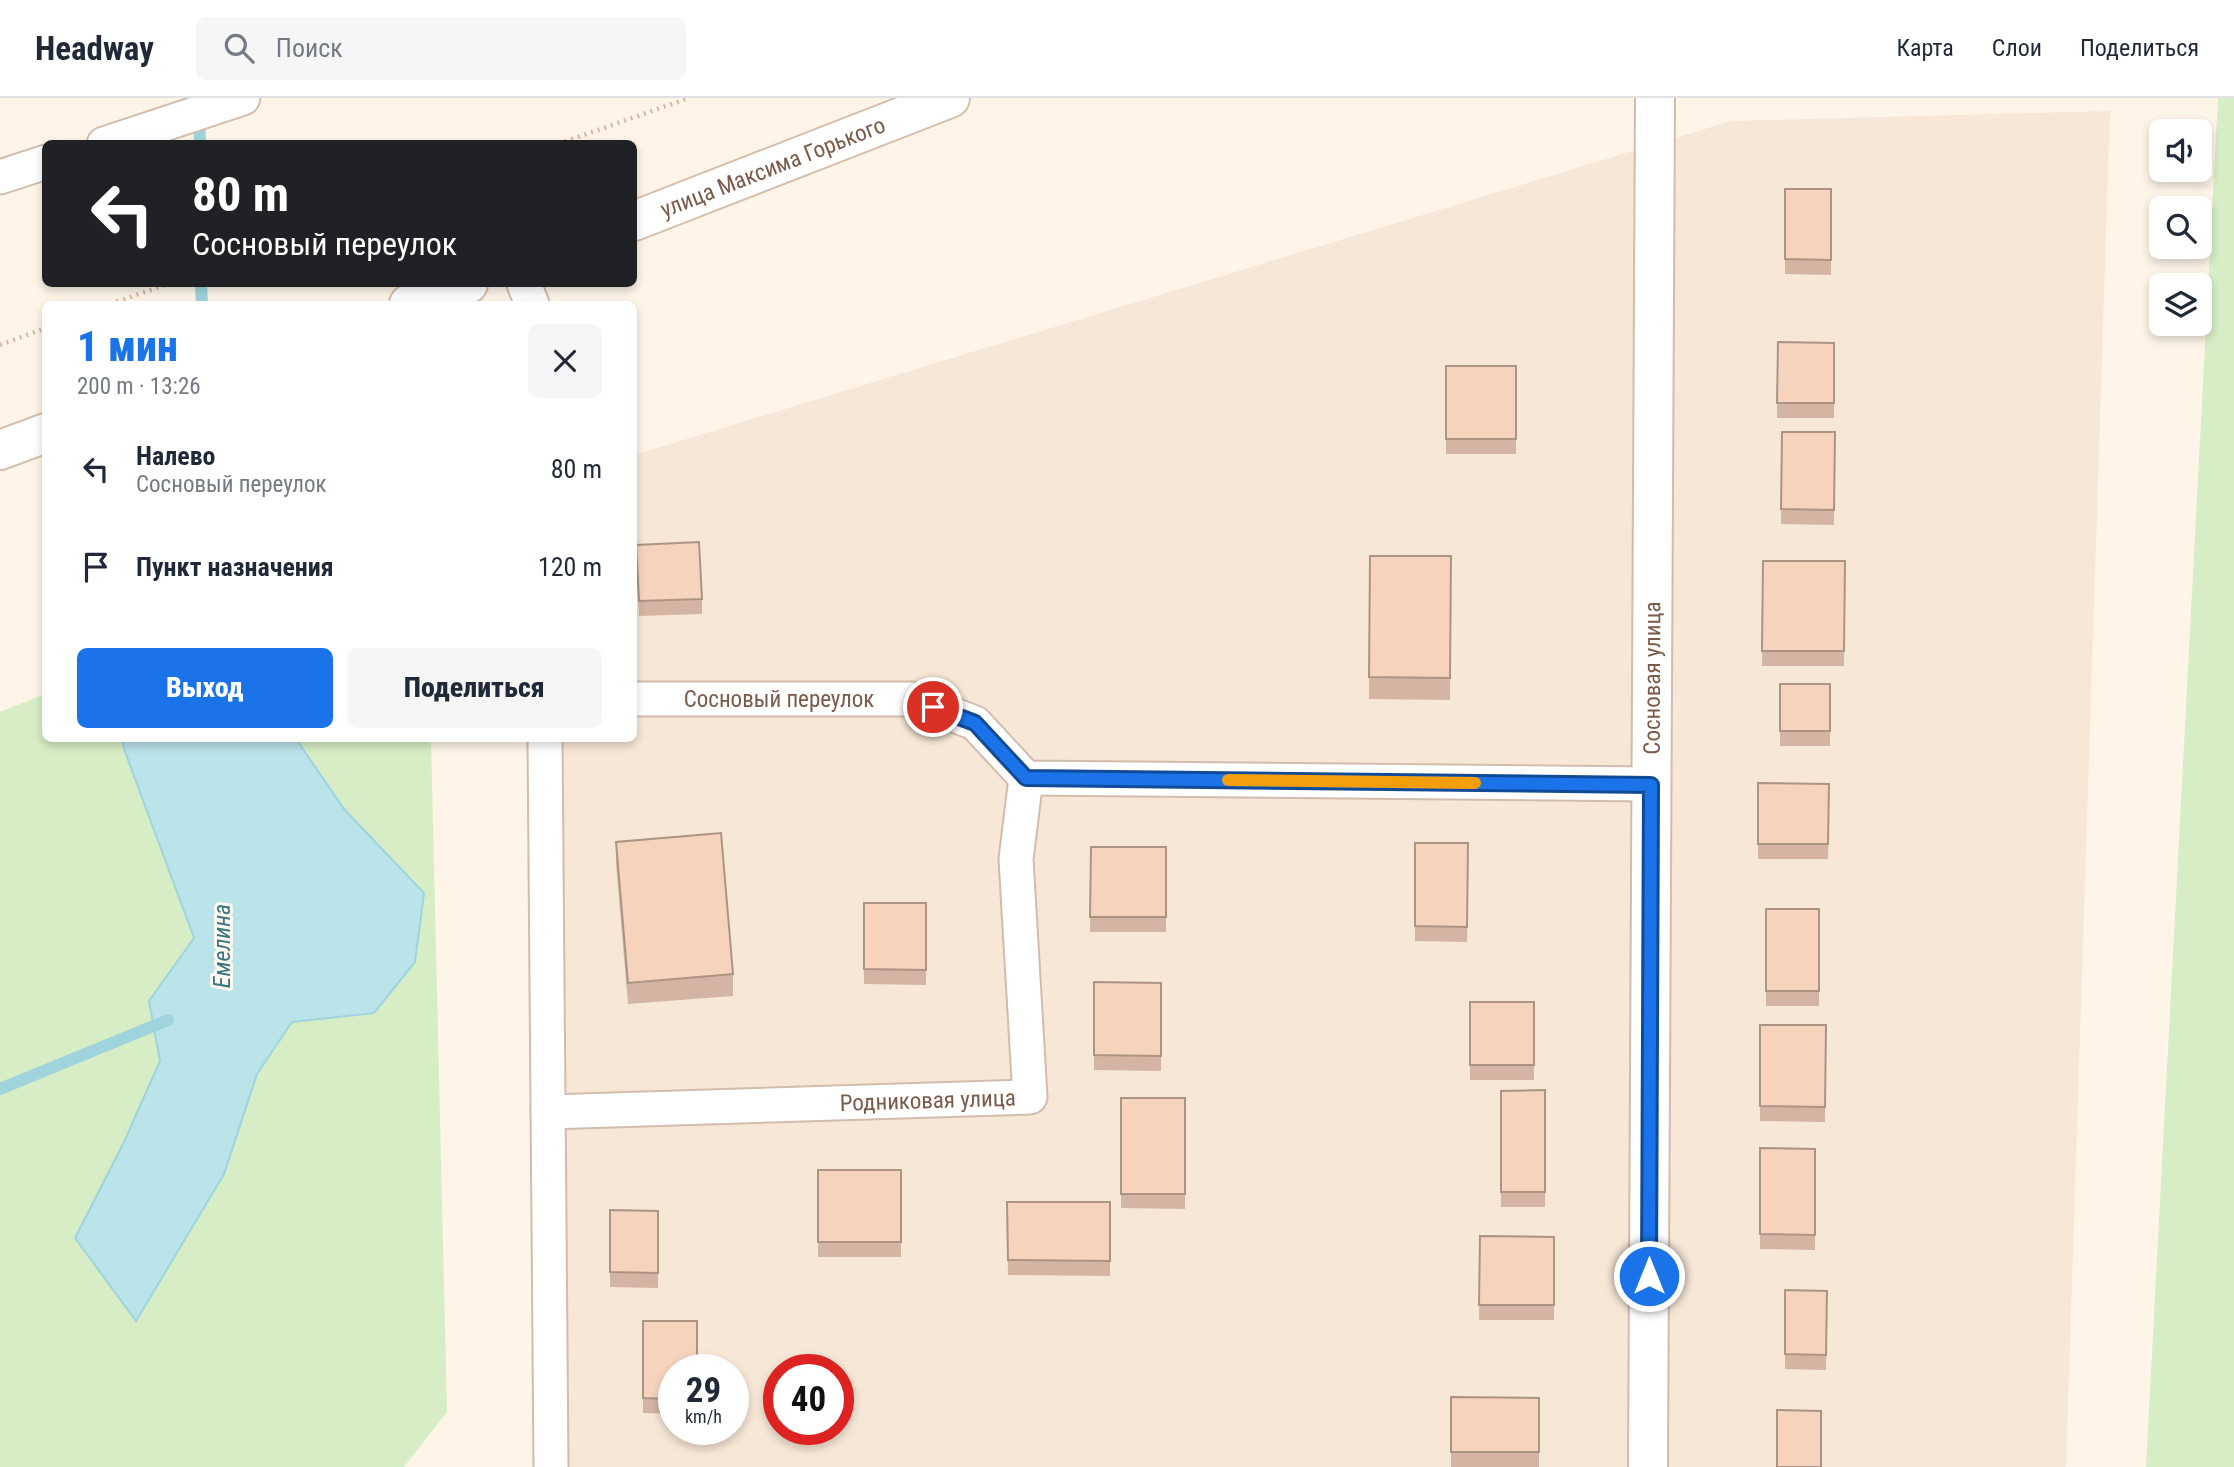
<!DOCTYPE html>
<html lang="ru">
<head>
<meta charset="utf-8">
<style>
  body { margin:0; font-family:"Roboto Condensed",sans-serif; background:#f6f6f7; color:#1f2937; height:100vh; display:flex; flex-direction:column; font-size:26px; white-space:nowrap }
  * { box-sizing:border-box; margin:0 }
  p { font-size:23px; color:#747a83 }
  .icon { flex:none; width:38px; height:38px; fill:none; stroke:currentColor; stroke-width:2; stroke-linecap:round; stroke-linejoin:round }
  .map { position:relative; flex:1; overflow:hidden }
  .panel { position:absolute; left:42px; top:203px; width:595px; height:441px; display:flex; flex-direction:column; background:#fff; border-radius:10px; box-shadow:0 4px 10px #0003 }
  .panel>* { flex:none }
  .banner { position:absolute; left:42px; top:42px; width:595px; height:147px; border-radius:10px; box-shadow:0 4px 10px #0003; background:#202124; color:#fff; overflow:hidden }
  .tools { position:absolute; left:2149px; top:21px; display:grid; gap:14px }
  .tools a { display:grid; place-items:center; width:63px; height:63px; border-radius:10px; background:#fff; box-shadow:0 4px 10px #0003; font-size:35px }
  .speed { position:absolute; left:658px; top:1256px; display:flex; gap:14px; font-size:35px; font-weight:700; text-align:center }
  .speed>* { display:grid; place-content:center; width:91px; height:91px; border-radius:50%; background:#fff; box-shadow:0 4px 10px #0003; line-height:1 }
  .speed small { font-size:18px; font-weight:400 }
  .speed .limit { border:10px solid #d22; background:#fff; color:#111 }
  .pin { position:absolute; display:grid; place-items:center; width:60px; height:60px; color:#fff; margin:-30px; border:4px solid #fff; border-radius:50%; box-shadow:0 2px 7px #0007 }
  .me { position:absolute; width:77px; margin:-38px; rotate:0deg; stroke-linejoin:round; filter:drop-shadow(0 0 5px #0008) }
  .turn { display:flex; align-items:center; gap:24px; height:147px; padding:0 35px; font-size:32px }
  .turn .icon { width:91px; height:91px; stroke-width:2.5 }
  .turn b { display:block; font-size:49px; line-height:60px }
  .round { display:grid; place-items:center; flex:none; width:74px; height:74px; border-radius:10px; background:#f6f6f7 }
  .head { display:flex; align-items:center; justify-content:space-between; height:119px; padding:0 35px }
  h1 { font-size:42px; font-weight:800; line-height:52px; color:#1a73e8 }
  .primary-button { display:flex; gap:14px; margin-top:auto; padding:14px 35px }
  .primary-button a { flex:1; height:80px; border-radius:10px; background:#1a73e8; color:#fff; font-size:28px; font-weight:800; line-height:80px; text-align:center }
  .primary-button a+a { background:#f6f6f7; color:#1f2937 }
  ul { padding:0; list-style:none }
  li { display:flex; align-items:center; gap:21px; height:98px; padding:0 35px }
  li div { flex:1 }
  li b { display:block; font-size:26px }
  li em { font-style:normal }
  header { display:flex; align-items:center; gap:42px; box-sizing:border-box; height:98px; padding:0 35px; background:#fff; border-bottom:2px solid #e0e1e3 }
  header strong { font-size:33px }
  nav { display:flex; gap:38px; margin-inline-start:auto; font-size:24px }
  .search { width:490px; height:63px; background:#f6f6f7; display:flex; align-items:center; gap:18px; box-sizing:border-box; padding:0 24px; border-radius:10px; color:#747a83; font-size:26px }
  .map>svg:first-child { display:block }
  .residential { fill:#f6e7d6; fill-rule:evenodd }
  .green { fill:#d6edc5 }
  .water { fill:#bae3ea; stroke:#a0d4dc; stroke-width:2 }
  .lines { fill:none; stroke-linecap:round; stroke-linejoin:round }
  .stream { stroke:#a0d4dc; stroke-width:12 }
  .minor-casing { stroke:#d2bcac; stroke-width:37 }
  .tertiary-casing { stroke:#d2bcac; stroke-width:42 }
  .secondary-casing { stroke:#d7bfab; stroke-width:42 }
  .path { stroke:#dbb6a0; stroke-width:4.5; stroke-dasharray:2 5; stroke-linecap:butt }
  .minor { stroke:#fff; stroke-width:33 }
  .tertiary { stroke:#fff; stroke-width:38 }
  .secondary { stroke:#fff; stroke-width:38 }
  .wall { fill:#d4b5a3 }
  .building { fill:#f6d3bd; stroke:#ac9484; stroke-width:2 }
  .route-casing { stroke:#114b97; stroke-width:18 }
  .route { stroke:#1a73e8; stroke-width:12 }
  .slow { stroke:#f59e0b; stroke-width:12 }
  .labels { text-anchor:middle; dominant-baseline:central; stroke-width:6; stroke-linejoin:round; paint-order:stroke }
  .street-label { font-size:23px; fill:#7b5a49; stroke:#fff9f0 }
  .water-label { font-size:24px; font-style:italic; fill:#3b7681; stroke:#fff9f0 }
</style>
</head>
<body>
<header>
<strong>Headway</strong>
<div class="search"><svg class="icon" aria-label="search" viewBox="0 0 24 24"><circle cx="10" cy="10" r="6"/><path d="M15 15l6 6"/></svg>Поиск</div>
<nav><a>Карта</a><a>Слои</a><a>Поделиться</a></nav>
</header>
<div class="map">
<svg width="2234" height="1369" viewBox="0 0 2234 1369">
  <rect width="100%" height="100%" fill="#fef5e8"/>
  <!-- residential -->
  <path class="residential" d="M2110,13l-44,1356h-1507l-2,-728 77,-1v-283l1097,-334zM674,1272h59v60h-59zM779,1272h59v60h-59z"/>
  <!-- green -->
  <g class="green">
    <polygon points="2218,0 2234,0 2234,1369 2146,1369"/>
    <polygon points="45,596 46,640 431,641 447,1314 404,1369 0,1369 0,614"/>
  </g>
  <!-- water -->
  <polygon class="water" points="122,641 296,641 344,711 424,795 415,864 374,915 292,924 257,976 224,1076 136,1223 75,1140 124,1044 160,963 149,903 194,840 124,651"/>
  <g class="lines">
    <!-- stream -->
    <g class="stream">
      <polyline points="199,18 200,46"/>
      <polyline points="201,186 202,206"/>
      <polyline points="0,991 168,922"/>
    </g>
    <defs>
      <g id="minor">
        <polyline points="104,46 243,0"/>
        <polyline points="0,79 46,64"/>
        <polyline points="524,186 532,206"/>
        <path id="s1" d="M634,601h278l63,24 51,55 625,6"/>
        <polyline points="545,640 551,1369"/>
        <path id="s2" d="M548,1014l482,-15 -14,-238 10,-81"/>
      </g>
      <g id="tertiary">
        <path id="s3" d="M1648,1369l7,-1369"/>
      </g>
      <g id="secondary">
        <path id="s4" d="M634,123l316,-123"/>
        <polyline points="409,206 468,186"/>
        <polyline points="0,352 46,335"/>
      </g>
    </defs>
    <!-- minor casing -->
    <use href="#minor" class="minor-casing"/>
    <!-- tertiary casing -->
    <use href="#tertiary" class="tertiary-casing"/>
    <!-- secondary casing -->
    <use href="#secondary" class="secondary-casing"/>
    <!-- path -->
    <g class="path">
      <polyline points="558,46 689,0"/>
      <polyline points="110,206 168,186"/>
      <polyline points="0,247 46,230"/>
    </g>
    <!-- minor -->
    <use href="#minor" class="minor"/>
    <!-- tertiary -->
    <use href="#tertiary" class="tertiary"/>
    <!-- secondary -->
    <use href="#secondary" class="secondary"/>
  </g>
  <!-- wall -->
  <g class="wall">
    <polygon points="1785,91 1831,91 1831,177 1785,176"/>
    <polygon points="1778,244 1834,245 1834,320 1777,320"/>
    <rect x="1446" y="268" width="70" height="88"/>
    <polygon points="1782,334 1835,334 1834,427 1781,426"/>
    <polygon points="636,447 702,501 702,516 639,518"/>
    <polygon points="1370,458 1451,458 1450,602 1369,601"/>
    <polygon points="1763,463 1845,463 1844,568 1762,568"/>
    <rect x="1780" y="586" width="50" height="62"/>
    <polygon points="1758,685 1829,686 1828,761 1758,761"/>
    <polygon points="616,744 733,876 733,898 628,906 616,766"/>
    <polygon points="1415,745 1468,745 1467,844 1415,843"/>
    <polygon points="1091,749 1166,749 1166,834 1090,834"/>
    <polygon points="864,805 926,805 926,887 864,886"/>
    <rect x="1766" y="811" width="53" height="97"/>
    <polygon points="1094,884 1161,885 1161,973 1094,972"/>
    <rect x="1470" y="904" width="64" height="78"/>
    <polygon points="1760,927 1826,927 1825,1024 1760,1023"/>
    <polygon points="1545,992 1545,1109 1501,1109 1501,993"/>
    <polygon points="1121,1000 1185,1000 1185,1111 1121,1110"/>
    <polygon points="1760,1050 1815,1051 1815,1152 1760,1151"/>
    <rect x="818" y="1072" width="83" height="87"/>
    <polygon points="1007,1104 1110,1104 1110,1178 1008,1177"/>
    <polygon points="610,1112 658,1113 658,1190 610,1189"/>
    <polygon points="1480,1138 1554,1139 1554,1222 1479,1222"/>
    <polygon points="1785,1192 1827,1193 1826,1272 1785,1271"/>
    <polygon points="643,1223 674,1272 674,1316 643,1315"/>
    <polygon points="1451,1299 1539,1300 1539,1369 1451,1369"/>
  </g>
  <!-- building -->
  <g class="building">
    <polygon points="1785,91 1831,91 1831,162 1785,161"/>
    <polygon points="1778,244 1834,245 1834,305 1777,305"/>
    <rect x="1446" y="268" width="70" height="73"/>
    <polygon points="1782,334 1835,334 1834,412 1781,411"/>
    <polygon points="699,444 702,501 639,503 636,447"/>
    <polygon points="1370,458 1451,458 1450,580 1369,579"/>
    <polygon points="1763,463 1845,463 1844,553 1762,553"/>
    <rect x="1780" y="586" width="50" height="47"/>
    <polygon points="1758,685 1829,686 1828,746 1758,746"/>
    <polygon points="721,735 733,876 628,885 616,744"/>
    <polygon points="1415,745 1468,745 1467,829 1415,828"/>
    <polygon points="1091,749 1166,749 1166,819 1090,819"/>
    <polygon points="864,805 926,805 926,872 864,871"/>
    <rect x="1766" y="811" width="53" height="82"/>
    <polygon points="1094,884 1161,885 1161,958 1094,957"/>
    <rect x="1470" y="904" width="64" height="63"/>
    <polygon points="1760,927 1826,927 1825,1009 1760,1008"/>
    <polygon points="1545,992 1545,1094 1501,1094 1501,993"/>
    <rect x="1121" y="1000" width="64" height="96"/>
    <polygon points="1760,1050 1815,1051 1815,1137 1760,1136"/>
    <rect x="818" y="1072" width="83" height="72"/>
    <polygon points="1007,1104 1110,1104 1110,1163 1008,1162"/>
    <polygon points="610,1112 658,1113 658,1175 610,1174"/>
    <polygon points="1480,1138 1554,1139 1554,1207 1479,1207"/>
    <polygon points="1785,1192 1827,1193 1826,1257 1785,1256"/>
    <polygon points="643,1223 697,1223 697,1272 674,1272 674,1301 643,1300"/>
    <polygon points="1451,1299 1539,1300 1539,1354 1451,1354"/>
    <polygon points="1777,1312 1821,1313 1821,1369 1777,1369"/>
  </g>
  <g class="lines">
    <defs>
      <polyline id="route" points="933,609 975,625 1026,680 1651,687 1649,1178"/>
    </defs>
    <!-- route casing -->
    <use href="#route" class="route-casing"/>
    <!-- route -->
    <use href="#route" class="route"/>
    <!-- slow -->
    <polyline class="slow" points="1228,682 1475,685"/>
  </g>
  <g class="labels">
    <!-- street labels -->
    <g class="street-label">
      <text stroke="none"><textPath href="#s4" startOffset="149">улица Максима Горького</textPath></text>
      <text stroke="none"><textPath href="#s3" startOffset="789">Сосновая улица</textPath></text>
      <text stroke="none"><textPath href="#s1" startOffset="145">Сосновый переулок</textPath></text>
      <text stroke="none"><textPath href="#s2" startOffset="380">Родниковая улица</textPath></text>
    </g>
    <!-- water labels -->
    <g class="water-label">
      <text transform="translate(222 848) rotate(-90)">Емелина</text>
    </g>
  </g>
</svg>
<div class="tools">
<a><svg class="icon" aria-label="sound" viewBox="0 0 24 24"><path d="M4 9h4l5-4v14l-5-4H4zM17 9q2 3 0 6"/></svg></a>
<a><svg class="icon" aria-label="search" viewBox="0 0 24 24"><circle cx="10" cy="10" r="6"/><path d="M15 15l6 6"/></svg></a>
<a><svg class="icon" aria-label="layers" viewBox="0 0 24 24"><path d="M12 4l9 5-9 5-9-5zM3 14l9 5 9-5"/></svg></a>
</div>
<div class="speed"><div>29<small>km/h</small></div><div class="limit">40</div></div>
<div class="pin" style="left:933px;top:609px;background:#d93025"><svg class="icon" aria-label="arrive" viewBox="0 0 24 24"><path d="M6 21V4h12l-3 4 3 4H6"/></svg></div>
<svg class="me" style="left:1649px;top:1178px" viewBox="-20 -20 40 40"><circle r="17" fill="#1a73e8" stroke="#fff" stroke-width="3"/><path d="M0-11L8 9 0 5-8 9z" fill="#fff"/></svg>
<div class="banner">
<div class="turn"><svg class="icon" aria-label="left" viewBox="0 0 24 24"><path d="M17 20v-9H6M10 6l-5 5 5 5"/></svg><div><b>80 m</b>Сосновый переулок</div></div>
</div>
<section class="panel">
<div class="head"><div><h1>1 мин</h1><p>200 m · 13:26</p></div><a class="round"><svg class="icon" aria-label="close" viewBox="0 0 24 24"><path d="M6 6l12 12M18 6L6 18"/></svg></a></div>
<ul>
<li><svg class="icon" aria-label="left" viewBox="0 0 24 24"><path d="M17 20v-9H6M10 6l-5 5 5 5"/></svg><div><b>Налево</b><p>Сосновый переулок</p></div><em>80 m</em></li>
<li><svg class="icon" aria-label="arrive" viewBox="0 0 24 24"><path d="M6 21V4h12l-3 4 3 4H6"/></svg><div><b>Пункт назначения</b></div><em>120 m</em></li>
</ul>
<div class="primary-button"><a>Выход</a><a>Поделиться</a></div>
</section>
</div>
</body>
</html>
